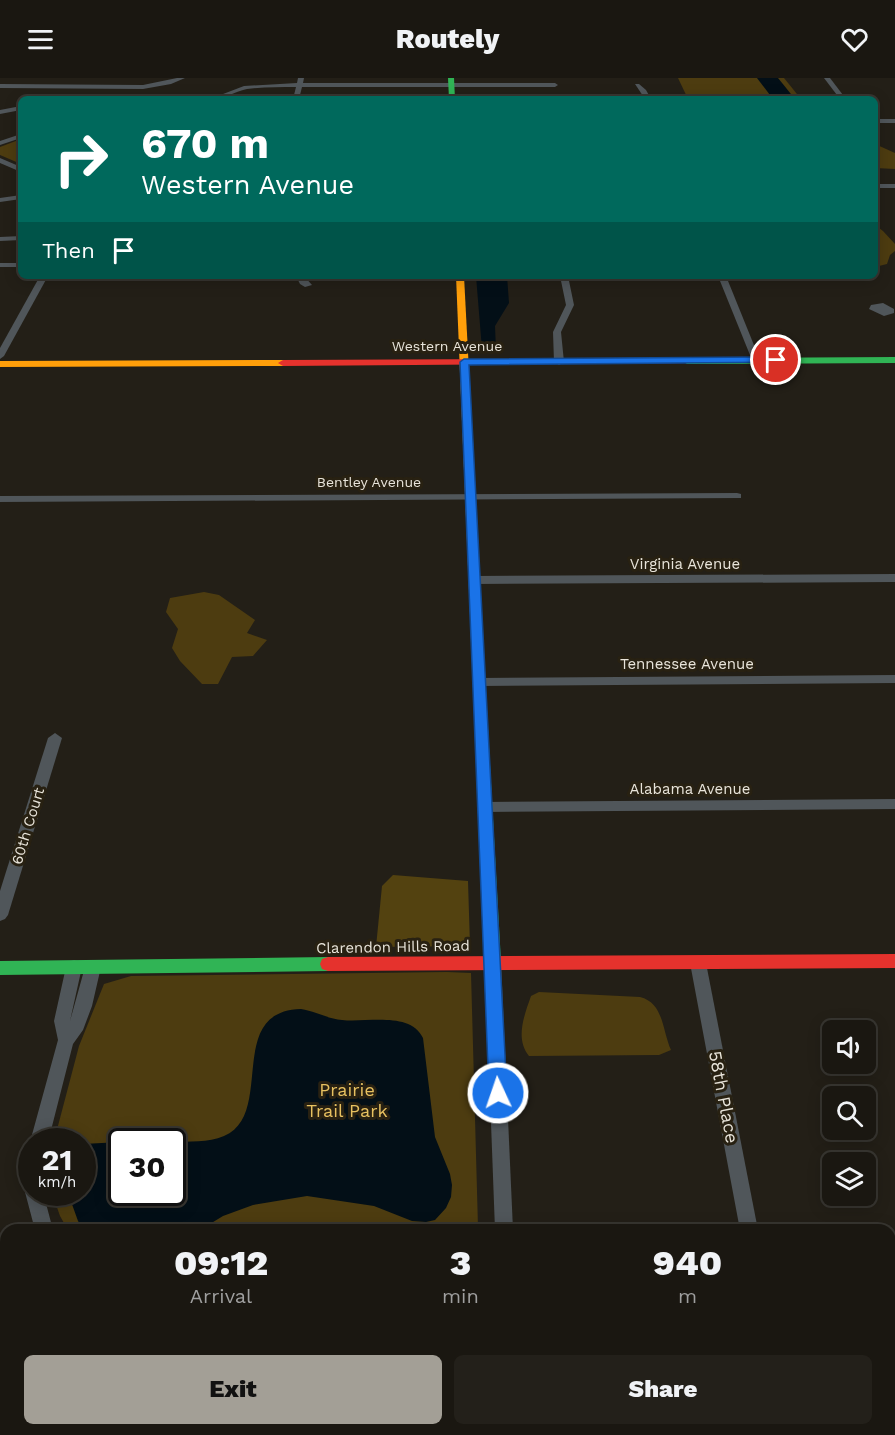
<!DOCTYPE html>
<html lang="en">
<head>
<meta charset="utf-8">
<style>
  body { margin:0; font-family:"Work Sans",sans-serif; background:#23201a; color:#f1f3f6; height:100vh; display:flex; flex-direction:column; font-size:22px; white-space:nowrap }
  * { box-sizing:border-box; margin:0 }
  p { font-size:20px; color:#9f9f9f }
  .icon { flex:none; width:33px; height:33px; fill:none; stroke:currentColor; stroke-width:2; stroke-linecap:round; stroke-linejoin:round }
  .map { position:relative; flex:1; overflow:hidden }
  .details { position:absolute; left:0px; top:1146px; width:896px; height:212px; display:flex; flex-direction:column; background:#1a1711; border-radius:18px 18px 0 0; box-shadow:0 3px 15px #0003,0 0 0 2px #383631 }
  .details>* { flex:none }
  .hud { position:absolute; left:18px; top:18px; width:860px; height:183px; border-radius:9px; box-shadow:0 3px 15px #0003,0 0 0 2px #383631; background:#00695c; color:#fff; overflow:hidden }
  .tools { position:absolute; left:822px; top:942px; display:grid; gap:12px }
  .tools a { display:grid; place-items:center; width:54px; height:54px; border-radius:9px; background:#1a1711; box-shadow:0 3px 15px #0003,0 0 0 2px #383631; font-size:30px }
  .speed { position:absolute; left:18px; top:1050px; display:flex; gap:12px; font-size:30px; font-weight:700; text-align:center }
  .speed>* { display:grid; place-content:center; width:78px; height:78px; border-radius:50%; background:#1a1711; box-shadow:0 3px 15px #0003,0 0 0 2px #383631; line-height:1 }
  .speed small { font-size:15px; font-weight:400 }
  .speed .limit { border:3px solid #111; border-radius:9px; background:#fff; color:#111 }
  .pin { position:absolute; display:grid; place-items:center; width:51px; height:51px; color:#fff; margin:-26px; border:3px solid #fff; border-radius:50%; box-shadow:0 2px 6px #0007 }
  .me { position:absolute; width:66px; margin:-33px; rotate:357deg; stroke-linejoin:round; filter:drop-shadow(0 0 4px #0008) }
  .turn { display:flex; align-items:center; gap:21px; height:126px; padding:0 24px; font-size:27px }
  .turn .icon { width:78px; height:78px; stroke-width:2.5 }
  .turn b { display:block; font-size:42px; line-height:51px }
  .then { display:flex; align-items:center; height:57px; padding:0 24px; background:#0003; gap:12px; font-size:22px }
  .eta { display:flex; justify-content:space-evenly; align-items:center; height:102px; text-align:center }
  .eta b { font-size:36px; font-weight:800; line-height:42px }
  .cta { display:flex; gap:12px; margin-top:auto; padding:12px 24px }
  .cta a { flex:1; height:69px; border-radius:9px; background:#a39f96; color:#111; font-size:24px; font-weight:800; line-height:69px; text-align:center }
  .cta a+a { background:#23201a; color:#f1f3f6 }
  header { display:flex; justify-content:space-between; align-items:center; height:78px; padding:0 24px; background:#1a1711; font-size:27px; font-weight:800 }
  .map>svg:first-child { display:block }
  .green { fill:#4d3c10; fill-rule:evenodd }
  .forest { fill:#534210 }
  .water { fill:#030f17 }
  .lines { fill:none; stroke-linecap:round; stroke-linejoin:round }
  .street { fill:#50565a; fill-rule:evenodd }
  .fast { fill:#30b455; fill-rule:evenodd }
  .slow { fill:#ff9f0a; fill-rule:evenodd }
  .jam { fill:#e5322d; fill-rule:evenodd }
  .route { fill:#1a73e8; stroke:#114b97; stroke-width:1.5 }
  .labels { text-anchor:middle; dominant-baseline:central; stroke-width:6; stroke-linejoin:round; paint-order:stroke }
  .far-street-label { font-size:14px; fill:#e8e4da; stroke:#282112 }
  .street-label { font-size:15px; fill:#e8e4da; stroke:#282112 }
  .near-park-label { font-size:18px; fill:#e7c160; stroke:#282112 }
  .near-street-label { font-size:18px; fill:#e8e4da; stroke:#282112 }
</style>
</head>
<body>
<header><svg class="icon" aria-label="menu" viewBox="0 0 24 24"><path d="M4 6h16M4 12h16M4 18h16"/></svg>Routely<svg class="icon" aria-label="heart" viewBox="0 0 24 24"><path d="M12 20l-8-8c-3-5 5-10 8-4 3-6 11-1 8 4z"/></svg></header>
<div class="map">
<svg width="895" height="1357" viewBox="0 0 895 1357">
  <rect width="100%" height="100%" fill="#231f17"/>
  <!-- green -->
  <g class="green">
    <polygon points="678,0 784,0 801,21 688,21"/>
    <polygon points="21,61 21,86 0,77 0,69"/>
    <polygon points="875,66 895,75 895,91 875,90"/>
    <polygon points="875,147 883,153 895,166 895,173 890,177 887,186 875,189"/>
    <polygon points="204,514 219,517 255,542 247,555 267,562 253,578 232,579 218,606 202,606 180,583 172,570 178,551 166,534 170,520"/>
    <path d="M447,894l24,1 7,254 -239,-3 -12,6h-159l-8,-14 -8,-23 30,-1v-50l-28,-1 25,-95 25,-62 27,-8zM122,1064h50v50h-50z"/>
    <path d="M539,914l101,5c24,6 22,33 31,53l-12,5 -130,1c-14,-17 -5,-40 2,-60z"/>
  </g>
  <!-- forest -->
  <polygon class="forest" points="393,797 468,803 470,868 376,869 382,808"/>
  <!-- water -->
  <g class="water">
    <polygon points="757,0 778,0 795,21 773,21"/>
    <polygon points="476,198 507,198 509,225 495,248 496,273 482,271"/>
    <path d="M301,931c14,2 27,10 41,11 24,3 68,-9 81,18l12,99 15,37 2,11 -1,12 -5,11 -11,12 -9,2 -14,-1 -38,-15 -67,-10 -54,9 -30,11 -23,14h-116l-6,-9 -10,-28 14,-1 1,-48 38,-2 1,50h50l1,-50c16,-1 35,1 51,-6 52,-22 0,-125 77,-127z"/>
  </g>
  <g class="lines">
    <!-- street -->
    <g class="street">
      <polygon points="177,0 185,0 171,6 143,11 0,10 0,6 143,7"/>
      <path d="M298,0h6l-1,5h252l3,2 -3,2h-253l-3,12h-6l3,-12c-16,0 -33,0 -49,2 -13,3 -23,10 -37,10l34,-13 53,-3z"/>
      <polygon points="824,0 830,0 846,21 840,21"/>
      <polygon points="635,6 639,6 646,12 651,21 645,21"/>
      <polygon points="21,28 21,32 0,36 0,32"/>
      <rect x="874" y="41" width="21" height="4"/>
      <polygon points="21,56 21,60 0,67 0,63"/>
      <polygon points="0,80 21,89 21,94 0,85"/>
      <rect x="874" y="106" width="21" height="4"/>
      <polygon points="21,117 21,121 0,124 0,120"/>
      <polygon points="21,158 21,162 0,163 0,159"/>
      <rect x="0" y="185" width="21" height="4"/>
      <polygon points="40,198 48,198 4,278 0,281 0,270"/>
      <polygon points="296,198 304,198 312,207 305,209 300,206"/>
      <polygon points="560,198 568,198 574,227 561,254 564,284 559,287 554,284 553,254 566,227"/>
      <polygon points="718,198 726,198 760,282 759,284 752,282"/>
      <polygon points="883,225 894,231 894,235 884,238 869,231 871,227"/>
      <polygon points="737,415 741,416 741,420 0,424 0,418"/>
      <polygon points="895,496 895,504 474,506 468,502 474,498"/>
      <polygon points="895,597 895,605 479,608 473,604 479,600"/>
      <polygon points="55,655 62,660 8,837 5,841 0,843 0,813 48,660"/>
      <polygon points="895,721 895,731 484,734 479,733 477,729 479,725 484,724"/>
      <polygon points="493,877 499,879 501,884 513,1152 495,1152 485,884 487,879"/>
      <polygon points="698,878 704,880 706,885 758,1152 740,1152 690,885 692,880"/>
      <polygon points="74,882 80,884 82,889 70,943 85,889 87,884 93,882 99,884 101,889 92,928 83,952 73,966 48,1064 32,1064 32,1067 30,1064 58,962 54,943 66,889 68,884"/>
      <polygon points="32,1106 32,1114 43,1114 53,1152 35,1152 25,1114 27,1107"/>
      <polygon points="6,1175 6,1196 0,1199 0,1178"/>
      <polygon points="88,1352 110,1352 109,1357 87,1357"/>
      <polygon points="234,1352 256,1352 255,1357 233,1357"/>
      <polygon points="296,1352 318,1352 317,1357 295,1357"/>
      <polygon points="501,1352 522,1352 523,1357 501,1357"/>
      <polygon points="775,1352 796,1352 798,1357 776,1357"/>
    </g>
    <!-- fast -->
    <g class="fast">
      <polygon points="448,0 454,0 455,21 449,21"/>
      <polygon points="895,279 895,285 687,286 682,283 687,280"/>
      <polygon points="477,557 483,561 501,884 499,889 493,891 487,889 485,884 471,561"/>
      <polygon points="328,879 334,881 336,886 334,891 328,893 0,897 0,883"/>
    </g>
    <!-- slow -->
    <g class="slow">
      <polygon points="456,198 464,198 483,561 477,565 471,561"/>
      <polygon points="0,283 283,282 288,285 283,288 0,289"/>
    </g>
    <!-- jam -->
    <g class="jam">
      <polygon points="687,280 690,281 690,285 283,288 278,285 283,282"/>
      <polygon points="895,876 895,890 328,893 322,891 320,886 322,881 328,879"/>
    </g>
  </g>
  <!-- route -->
  <polygon class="route" points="776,279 779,280 779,284 469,287 507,1015 504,1021 498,1023 492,1021 489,1015 460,284 464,281"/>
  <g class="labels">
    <!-- far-street labels -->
    <g class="far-street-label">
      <text x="447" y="268">Western Avenue</text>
      <text x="369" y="404">Bentley Avenue</text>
    </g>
    <!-- street labels -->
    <g class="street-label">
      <text x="685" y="486">Virginia Avenue</text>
      <text x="687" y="586">Tennessee Avenue</text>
      <text x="690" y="711">Alabama Avenue</text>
      <text transform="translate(28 748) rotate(-73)">60th Court</text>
      <text transform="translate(393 869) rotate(-1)">Clarendon Hills Road</text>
    </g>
    <!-- near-park labels -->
    <g class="near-park-label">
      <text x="347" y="1011">Prairie<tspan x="347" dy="21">Trail Park</tspan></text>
    </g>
    <!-- near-street labels -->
    <g class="near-street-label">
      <text transform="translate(724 1019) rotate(79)">58th Place</text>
    </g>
  </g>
</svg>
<div class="tools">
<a><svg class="icon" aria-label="sound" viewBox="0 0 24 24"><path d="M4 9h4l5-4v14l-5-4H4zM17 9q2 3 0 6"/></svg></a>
<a><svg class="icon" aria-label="search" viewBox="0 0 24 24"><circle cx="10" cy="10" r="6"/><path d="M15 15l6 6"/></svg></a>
<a><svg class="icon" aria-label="layers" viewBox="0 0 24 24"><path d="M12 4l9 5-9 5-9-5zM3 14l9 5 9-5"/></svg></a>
</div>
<div class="speed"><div>21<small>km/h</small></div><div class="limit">30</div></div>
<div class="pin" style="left:776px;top:282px;background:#d93025"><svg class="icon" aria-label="arrive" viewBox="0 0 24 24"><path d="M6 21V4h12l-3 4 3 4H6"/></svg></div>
<svg class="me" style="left:498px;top:1015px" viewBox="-20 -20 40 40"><circle r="17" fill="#1a73e8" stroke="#fff" stroke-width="3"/><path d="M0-11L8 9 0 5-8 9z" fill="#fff"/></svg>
<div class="hud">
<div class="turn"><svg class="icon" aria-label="right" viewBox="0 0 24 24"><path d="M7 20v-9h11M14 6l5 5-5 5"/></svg><div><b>670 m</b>Western Avenue</div></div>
<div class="then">Then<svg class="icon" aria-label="arrive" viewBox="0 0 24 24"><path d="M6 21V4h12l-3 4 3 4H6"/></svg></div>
</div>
<section class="details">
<div class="eta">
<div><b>09:12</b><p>Arrival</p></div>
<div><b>3</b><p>min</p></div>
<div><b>940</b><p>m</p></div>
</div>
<div class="cta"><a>Exit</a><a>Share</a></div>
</section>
</div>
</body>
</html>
